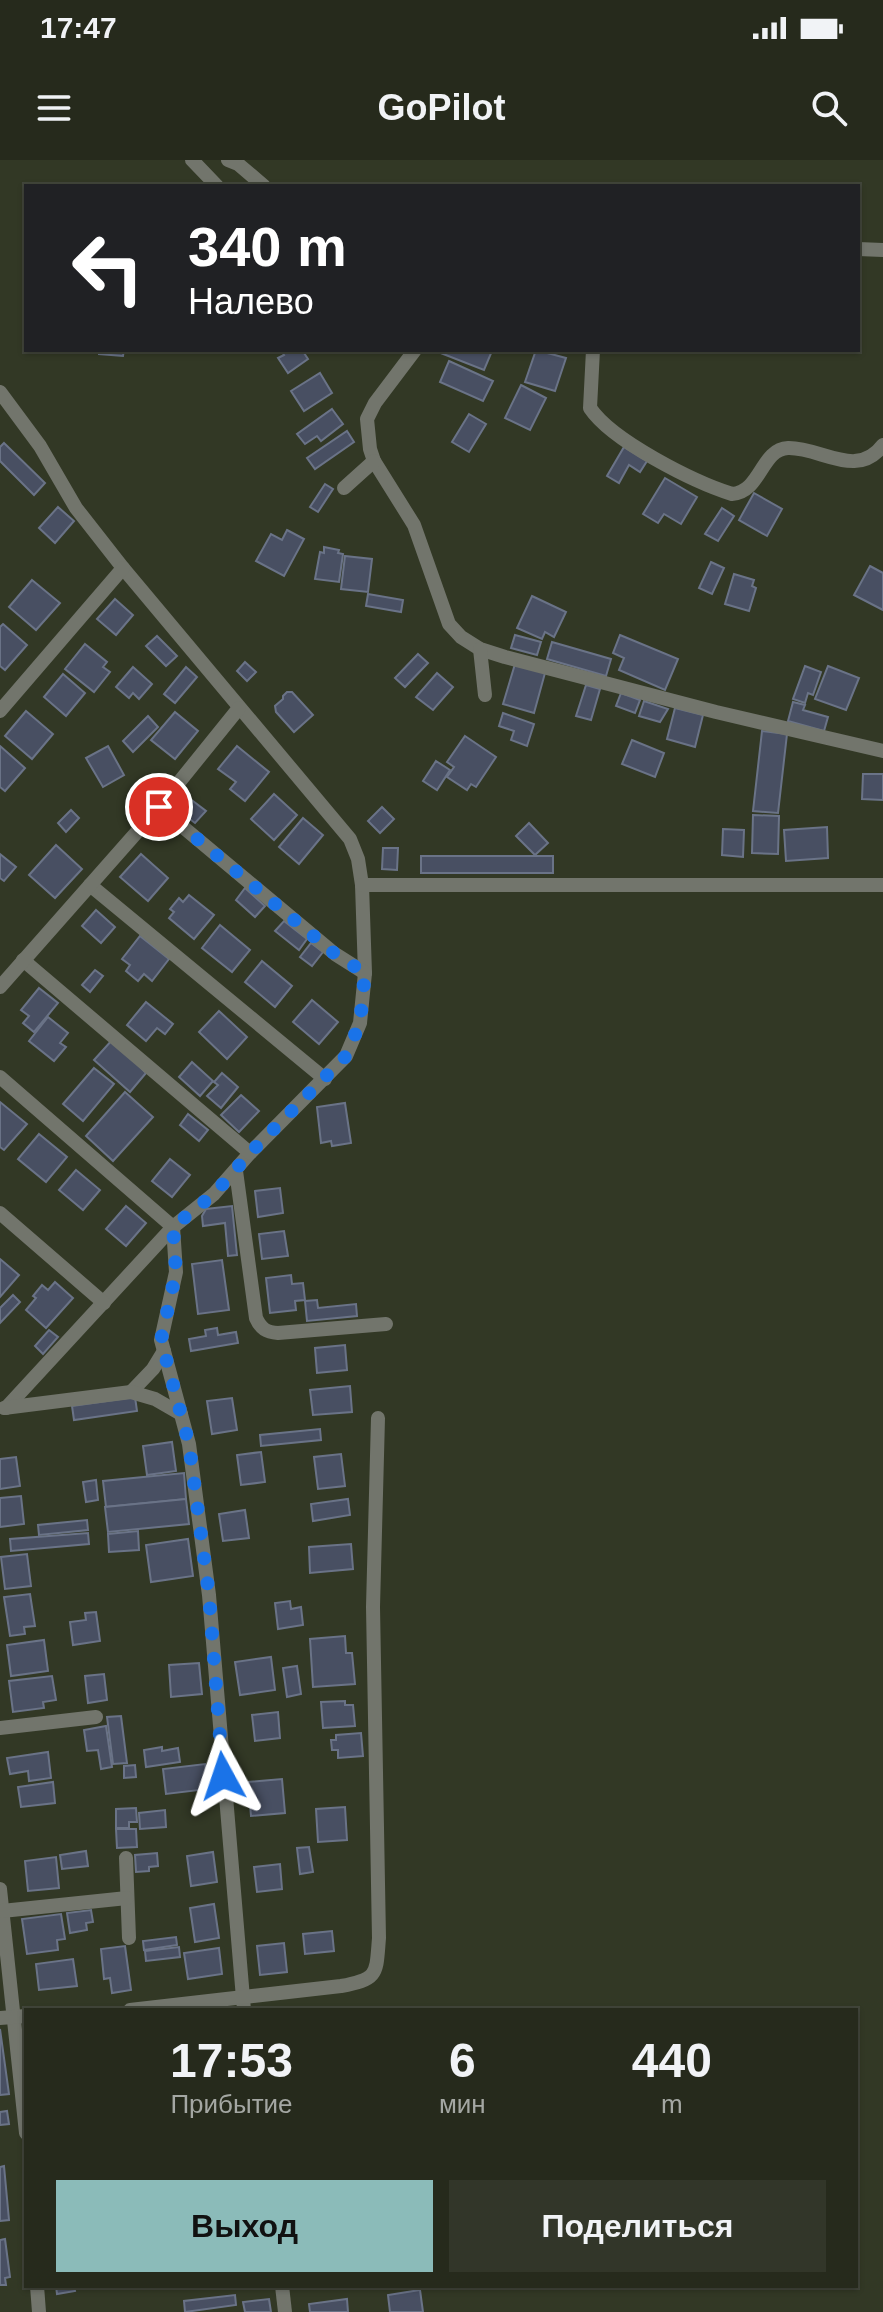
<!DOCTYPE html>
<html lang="ru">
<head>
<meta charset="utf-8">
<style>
  body { margin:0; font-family:Helvetica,sans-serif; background:#323629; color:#f1f3f6; height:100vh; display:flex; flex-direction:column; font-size:30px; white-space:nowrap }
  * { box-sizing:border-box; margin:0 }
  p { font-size:26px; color:#a4a7a3 }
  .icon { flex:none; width:44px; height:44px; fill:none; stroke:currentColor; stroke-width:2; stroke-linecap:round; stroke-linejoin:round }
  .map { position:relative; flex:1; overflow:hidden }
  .sheet { position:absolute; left:24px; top:1848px; width:834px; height:280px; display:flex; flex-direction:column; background:#262a1c; border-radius:0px; box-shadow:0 2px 6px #0004,0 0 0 2px #42463b }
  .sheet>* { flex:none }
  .banner { position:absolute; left:24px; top:24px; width:836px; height:168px; border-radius:0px; box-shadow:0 2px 6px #0004,0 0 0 2px #42463b; background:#202124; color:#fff; overflow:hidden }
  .pin { position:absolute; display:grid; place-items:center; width:68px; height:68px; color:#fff; margin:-34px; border:4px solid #fff; border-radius:50%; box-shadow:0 2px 8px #0007 }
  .me { position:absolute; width:88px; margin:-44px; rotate:355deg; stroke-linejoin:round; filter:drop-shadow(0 0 6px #0008) }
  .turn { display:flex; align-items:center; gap:28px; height:168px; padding:0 32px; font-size:36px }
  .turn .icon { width:104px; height:104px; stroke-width:2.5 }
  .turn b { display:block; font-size:56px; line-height:68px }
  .eta { display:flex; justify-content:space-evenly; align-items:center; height:136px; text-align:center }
  .eta b { font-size:48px; font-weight:700; line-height:56px }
  .cta { display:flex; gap:16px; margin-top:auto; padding:16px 32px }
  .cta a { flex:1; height:92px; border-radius:0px; background:#8bbbb9; color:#111; font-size:32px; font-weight:700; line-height:92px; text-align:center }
  .cta a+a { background:#323629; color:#f1f3f6 }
  .status { display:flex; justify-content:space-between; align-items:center; height:56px; padding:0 40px; background:#262a1c; direction:ltr }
  .status svg { height:22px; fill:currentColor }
  header { display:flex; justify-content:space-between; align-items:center; height:104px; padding:0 32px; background:#262a1c; font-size:36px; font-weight:700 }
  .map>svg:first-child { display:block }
  .building { fill:#484f62; stroke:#6a7387; stroke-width:2 }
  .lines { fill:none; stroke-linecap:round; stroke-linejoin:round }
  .street { stroke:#72756c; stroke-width:14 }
  .route { stroke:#1a73e8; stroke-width:14; stroke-dasharray:0 25.2 }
</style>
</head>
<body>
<div class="status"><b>17:47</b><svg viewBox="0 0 49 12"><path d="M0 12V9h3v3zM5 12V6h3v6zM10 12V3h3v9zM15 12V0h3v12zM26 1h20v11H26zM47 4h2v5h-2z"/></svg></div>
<header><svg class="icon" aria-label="menu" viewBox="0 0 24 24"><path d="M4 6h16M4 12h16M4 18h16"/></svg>GoPilot<svg class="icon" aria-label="search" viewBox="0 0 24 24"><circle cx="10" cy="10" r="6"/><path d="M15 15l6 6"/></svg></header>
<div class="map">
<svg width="883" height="2152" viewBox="0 0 883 2152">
  <rect width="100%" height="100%" fill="#323825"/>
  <!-- building -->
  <g class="building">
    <polygon points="99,190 124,190 123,196 99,194"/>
    <polygon points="281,190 302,190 308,199 288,213 278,198 284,195"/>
    <polygon points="433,190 490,190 492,191 484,210"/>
    <polygon points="536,190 566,198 555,231 525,222"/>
    <polygon points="449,201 493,221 483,241 440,222"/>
    <polygon points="320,213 332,233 304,251 291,231"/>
    <polygon points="521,225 546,238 530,270 505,258"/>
    <polygon points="332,249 343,264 321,281 317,276 305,284 297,274"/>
    <polygon points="469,254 486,264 469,292 452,282"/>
    <polygon points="347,271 354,282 315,309 307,298"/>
    <polygon points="4,283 45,323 34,335 0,301 0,287"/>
    <polygon points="624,287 647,301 640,312 629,305 619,323 607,316"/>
    <polygon points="665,318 697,337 681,364 664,354 658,363 643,354"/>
    <polygon points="325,324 333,329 318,352 310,347"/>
    <polygon points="754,333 782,349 767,376 739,360"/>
    <polygon points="58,347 74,361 55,383 39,368"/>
    <polygon points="722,348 734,356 718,381 705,374"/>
    <polygon points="287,370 304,379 284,416 256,401 271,374 282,380"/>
    <polygon points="324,387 339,390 338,393 343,394 339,422 315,419 320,392 324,393"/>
    <polygon points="345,396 372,399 368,432 341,429"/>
    <polygon points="711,402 724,408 712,434 699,428"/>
    <polygon points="870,406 883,413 883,450 854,435"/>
    <polygon points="734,414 754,420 752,426 756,428 749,451 725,444"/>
    <polygon points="32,420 60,443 36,470 9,447"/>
    <polygon points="368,434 403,440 401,452 366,446"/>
    <polygon points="532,436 566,452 554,477 545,472 542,479 517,468"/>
    <polygon points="115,439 133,455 116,475 97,459"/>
    <polygon points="3,464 27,485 5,510 0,506 0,467"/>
    <polygon points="515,475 541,482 537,495 511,488"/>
    <polygon points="620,475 678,499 665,530 619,510 624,498 613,493"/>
    <polygon points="157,476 177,496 166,506 146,486"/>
    <polygon points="552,482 611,499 606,516 547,499"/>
    <polygon points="85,484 107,502 103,507 110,512 94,532 65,509"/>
    <polygon points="418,494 428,503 405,527 395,518"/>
    <polygon points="245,502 256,512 247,521 237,511"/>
    <polygon points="515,504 545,513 534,553 503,544"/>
    <polygon points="805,506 821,512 813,535 808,533 805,543 793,539"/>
    <polygon points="828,506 859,518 846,550 815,539"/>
    <polygon points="133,507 152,524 139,539 133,533 129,538 116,527"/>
    <polygon points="186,507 197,517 175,543 164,534"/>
    <polygon points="437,513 453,527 433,550 416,537"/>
    <polygon points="63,514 85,533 66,556 44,537"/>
    <polygon points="586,525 600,529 591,560 576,556"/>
    <polygon points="287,532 292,532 313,555 294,572 276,552 275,546 283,539 283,536"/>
    <polygon points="621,533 640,540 635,553 616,546"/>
    <polygon points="644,541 668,549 660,562 639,556"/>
    <polygon points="793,542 805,545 803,550 828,557 824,571 788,561"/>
    <polygon points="675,548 703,555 695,587 667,579"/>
    <polygon points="26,551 53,574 32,599 5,576"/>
    <polygon points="175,552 198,571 175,599 151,580"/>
    <polygon points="503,553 534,564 527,586 511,580 514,571 499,566"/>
    <polygon points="148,556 158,567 133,592 123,581"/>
    <polygon points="762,571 787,574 778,653 753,651"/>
    <polygon points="465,576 496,597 476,627 471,624 467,630 447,617 454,607 447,602"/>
    <polygon points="632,580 664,593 655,617 622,604"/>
    <polygon points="0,586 25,608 5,631 0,627"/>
    <polygon points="108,586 124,615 103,627 86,598"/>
    <polygon points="237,586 269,612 245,641 230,629 236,622 218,609"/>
    <polygon points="436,601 450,610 437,630 423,621"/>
    <polygon points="863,614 883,614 883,640 862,639"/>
    <polygon points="274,634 297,655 274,680 251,659"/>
    <polygon points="185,635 206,651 195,663 175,648"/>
    <polygon points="382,647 394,659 380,673 368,661"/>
    <polygon points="71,650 79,658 66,672 58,663"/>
    <polygon points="753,655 779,656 778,694 752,693"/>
    <polygon points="303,658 323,675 299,704 279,687"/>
    <polygon points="529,663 548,683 535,695 516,676"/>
    <polygon points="827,667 828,698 786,701 784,670"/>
    <polygon points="723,669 744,670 743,697 722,695"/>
    <polygon points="56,685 82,709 55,738 29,715"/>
    <polygon points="383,688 398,688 397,710 382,709"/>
    <polygon points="0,694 16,707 4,721 0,718"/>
    <polygon points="141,694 168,718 148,741 120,717"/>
    <rect x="421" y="696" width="132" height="17"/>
    <polygon points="245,728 265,746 255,757 236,740"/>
    <polygon points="189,735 214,755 194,779 169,758 174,752 170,749 179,738 183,742"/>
    <polygon points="96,750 115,767 101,783 82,766"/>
    <polygon points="284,761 307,779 299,790 275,771"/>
    <polygon points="220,765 250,790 232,812 202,788"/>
    <polygon points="140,776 169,799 152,821 144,814 138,821 126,811 130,805 122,799"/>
    <polygon points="311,783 323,792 312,806 300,797"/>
    <polygon points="262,801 292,826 275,847 245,822"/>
    <polygon points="95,810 103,816 90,832 82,825"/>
    <polygon points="39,828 58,843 34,872 23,863 29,856 21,850"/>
    <polygon points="312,840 338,862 319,884 293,862"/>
    <polygon points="146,842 173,864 165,874 157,868 146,881 127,865"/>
    <polygon points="219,851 247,877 227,899 199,872"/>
    <polygon points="48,857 68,873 60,883 66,887 54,901 29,881"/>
    <polygon points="113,879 146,913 130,932 94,900"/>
    <polygon points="192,902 213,921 200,936 179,917"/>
    <polygon points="94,908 114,924 83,961 63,944"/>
    <polygon points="222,913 238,927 221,948 207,936 218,925 214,922"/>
    <polygon points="125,932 153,957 113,1001 86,976"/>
    <polygon points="241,935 259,951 239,972 221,955"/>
    <polygon points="0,942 27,964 4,990 0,987"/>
    <polygon points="345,943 351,983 332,986 331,981 321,983 317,947"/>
    <polygon points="188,954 208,970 199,981 180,965"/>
    <polygon points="39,974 67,997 46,1022 18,999"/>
    <polygon points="170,999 190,1015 172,1037 152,1021"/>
    <polygon points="76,1010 100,1030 83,1050 59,1030"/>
    <polygon points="280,1028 283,1053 258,1057 255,1031"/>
    <polygon points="126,1046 146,1063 126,1086 106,1069"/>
    <polygon points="232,1046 237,1095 228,1096 225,1063 203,1066 202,1056 206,1049"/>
    <polygon points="284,1071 288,1096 262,1099 259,1074"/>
    <polygon points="0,1099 19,1115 0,1137"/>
    <polygon points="222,1100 229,1150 198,1154 192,1104"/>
    <polygon points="291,1115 292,1124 303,1123 305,1140 295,1141 296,1150 270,1153 266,1118"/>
    <polygon points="55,1122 73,1138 46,1168 26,1150 36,1138 33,1136 42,1125 48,1130"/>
    <polygon points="13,1135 20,1142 0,1163 0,1148"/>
    <polygon points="317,1140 318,1148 356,1144 357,1156 307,1161 305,1141"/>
    <polygon points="217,1168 218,1175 236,1172 238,1183 191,1191 189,1179 206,1176 205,1170"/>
    <polygon points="49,1170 58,1177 43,1194 35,1186"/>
    <polygon points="345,1185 347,1210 317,1213 315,1188"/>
    <polygon points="350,1226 352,1252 313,1255 310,1230"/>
    <polygon points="135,1237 137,1251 74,1260 72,1246"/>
    <polygon points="232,1238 237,1270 212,1274 207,1241"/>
    <polygon points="320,1269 321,1280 261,1286 260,1275"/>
    <polygon points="172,1282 176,1311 147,1315 143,1286"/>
    <polygon points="261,1292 265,1322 241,1325 237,1295"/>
    <polygon points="341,1294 345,1326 318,1329 314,1297"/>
    <polygon points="16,1297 20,1326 0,1329 0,1299"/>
    <polygon points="184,1313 186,1339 106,1347 103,1321"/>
    <polygon points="96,1320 98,1340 86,1342 83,1322"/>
    <polygon points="21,1336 24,1364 0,1367 0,1338"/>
    <polygon points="186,1339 189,1364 108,1372 105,1347"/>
    <polygon points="348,1339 350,1355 313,1361 311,1344"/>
    <polygon points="245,1350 249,1378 223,1381 219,1354"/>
    <polygon points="87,1360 88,1370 39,1375 38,1365"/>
    <polygon points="138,1371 139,1390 109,1392 108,1374"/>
    <polygon points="88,1373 89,1384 11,1391 10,1379"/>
    <polygon points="188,1379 193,1416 151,1422 146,1385"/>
    <polygon points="351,1384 353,1409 310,1413 309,1387"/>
    <polygon points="27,1394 31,1426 5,1429 1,1397"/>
    <polygon points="30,1434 35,1466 24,1467 25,1474 10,1476 4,1437"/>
    <polygon points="290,1441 291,1449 301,1447 303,1465 278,1469 275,1443"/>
    <polygon points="96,1452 100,1481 73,1485 70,1462 86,1460 85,1453"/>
    <polygon points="345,1476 346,1493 352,1493 355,1524 313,1527 310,1479"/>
    <polygon points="44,1480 48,1511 11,1516 7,1485"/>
    <polygon points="271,1497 275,1530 240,1535 235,1502"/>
    <polygon points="199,1503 202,1534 171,1537 169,1505"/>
    <polygon points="297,1506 301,1534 287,1537 283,1508"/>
    <polygon points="104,1514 107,1540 88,1543 85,1516"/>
    <polygon points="52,1516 56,1540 43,1542 44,1548 13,1552 9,1521"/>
    <polygon points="345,1541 345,1545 353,1545 355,1566 323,1568 321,1542"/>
    <polygon points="278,1552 280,1578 255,1581 252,1555"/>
    <polygon points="121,1556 127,1603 113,1604 107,1557"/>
    <polygon points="106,1566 112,1607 101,1609 98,1590 87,1591 84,1570"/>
    <polygon points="361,1573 363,1596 338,1598 338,1590 332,1590 331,1580 336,1580 336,1575"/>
    <polygon points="162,1587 162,1591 178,1588 180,1602 146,1607 144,1590"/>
    <polygon points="48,1592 51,1618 29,1621 28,1611 10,1614 7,1598"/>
    <polygon points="205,1604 208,1629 166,1634 163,1609"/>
    <polygon points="135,1605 136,1617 124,1618 124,1606"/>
    <polygon points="282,1619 285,1653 251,1656 248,1622"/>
    <polygon points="53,1622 55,1643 21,1647 18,1627"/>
    <polygon points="345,1647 347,1680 318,1682 316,1649"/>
    <polygon points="136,1648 137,1662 129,1662 129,1668 116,1668 116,1649"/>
    <polygon points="165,1650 166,1667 140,1669 139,1653"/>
    <polygon points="116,1669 136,1669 137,1687 117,1688"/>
    <polygon points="309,1687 313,1712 300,1714 297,1688"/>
    <polygon points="86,1691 88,1706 62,1709 60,1695"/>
    <polygon points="213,1692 217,1722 191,1726 187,1696"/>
    <polygon points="157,1693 158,1706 149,1707 149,1711 136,1712 135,1695"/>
    <polygon points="56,1697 59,1728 28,1731 25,1701"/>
    <polygon points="280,1704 282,1729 257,1732 254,1707"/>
    <polygon points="214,1744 219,1778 195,1782 190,1748"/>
    <polygon points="91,1750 93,1762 86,1763 87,1770 70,1773 67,1753"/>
    <polygon points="61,1754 65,1779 57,1780 58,1790 27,1794 22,1759"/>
    <polygon points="332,1771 334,1791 305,1794 303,1774"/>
    <polygon points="176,1777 177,1785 144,1790 143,1781"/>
    <polygon points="284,1783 287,1812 260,1815 257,1786"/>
    <polygon points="125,1786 131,1830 112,1833 110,1818 104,1819 101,1789"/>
    <polygon points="179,1787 180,1797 146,1801 145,1791"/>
    <polygon points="219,1788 222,1814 188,1819 184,1793"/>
    <polygon points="73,1799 77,1826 39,1830 36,1804"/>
    <polygon points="0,1869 9,1934 0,1935"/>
    <polygon points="7,1951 9,1964 0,1965 0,1952"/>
    <polygon points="4,2006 9,2060 0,2061 0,2007"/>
    <polygon points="5,2079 10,2117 5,2118 6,2125 0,2125 0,2080"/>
    <polygon points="56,2126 74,2126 75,2131 57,2134"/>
    <polygon points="420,2130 423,2152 390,2152 388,2135"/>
    <polygon points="235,2135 236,2145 185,2152 184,2141"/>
    <polygon points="269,2139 271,2152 245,2152 243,2142"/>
    <polygon points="347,2139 348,2152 310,2152 309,2144"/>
  </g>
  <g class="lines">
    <!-- street -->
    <g class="street">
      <polyline points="192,0 217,26"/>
      <polyline points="228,0 238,4 264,26"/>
      <polyline points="858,89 883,90"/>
      <polyline points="415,190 375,243 367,259 370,289 374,301 414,365 449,464 461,477 480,489 505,497 716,552 883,591"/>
      <path d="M593,190l-3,58c22,33 104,74 142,86 29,-2 29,-45 56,-46 33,-1 69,32 95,-3"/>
      <polyline points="0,232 40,286 76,348 123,408 350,679 358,699 362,725 365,813 360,863 346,896 250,993 214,1034 173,1067 6,1248"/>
      <polyline points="344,328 374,301"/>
      <polyline points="480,489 485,535"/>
      <polyline points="0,551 123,408"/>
      <polyline points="159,647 335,794 365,813"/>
      <polyline points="90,725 325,919"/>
      <polyline points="362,725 883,725"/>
      <polyline points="23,800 250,993"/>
      <polyline points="0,827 159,647 239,548"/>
      <polyline points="0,917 173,1067 176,1112 161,1180 189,1284 209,1435 244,1850"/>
      <path d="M236,1011l20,147c5,11 10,14 22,15l108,-9"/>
      <polyline points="0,1053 104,1143"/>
      <polyline points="131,1232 153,1209 164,1191"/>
      <polyline points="4,1248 131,1232 155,1239 181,1254"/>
      <polyline points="0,1568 96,1557"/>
      <polyline points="126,1698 129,1778"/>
      <polyline points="0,1729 26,1973"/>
      <polyline points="2,1751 127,1738"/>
      <path d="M130,1850l211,-24c38,-7 35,-12 38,-48l-6,-331 5,-189"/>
      <polyline points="0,1858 26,1856"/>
      <polyline points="37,2126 39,2152"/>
      <polyline points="282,2126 285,2152"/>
    </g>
  </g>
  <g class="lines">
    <!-- route -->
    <polyline class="route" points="159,647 335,794 365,813 360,863 346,896 250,993 214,1034 173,1067 176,1112 161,1180 189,1284 209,1435 223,1616"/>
  </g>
</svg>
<div class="pin" style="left:159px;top:647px;background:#d93025"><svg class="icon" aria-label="arrive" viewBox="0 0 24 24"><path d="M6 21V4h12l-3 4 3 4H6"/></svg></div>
<svg class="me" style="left:223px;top:1616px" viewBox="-20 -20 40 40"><path d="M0-17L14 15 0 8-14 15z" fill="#1a73e8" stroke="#fff" stroke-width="4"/></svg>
<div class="banner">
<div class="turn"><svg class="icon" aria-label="left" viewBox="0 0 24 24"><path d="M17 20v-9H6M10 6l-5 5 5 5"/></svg><div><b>340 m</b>Налево</div></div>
</div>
<section class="sheet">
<div class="eta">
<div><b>17:53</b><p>Прибытие</p></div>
<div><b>6</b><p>мин</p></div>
<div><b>440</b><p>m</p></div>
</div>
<div class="cta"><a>Выход</a><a>Поделиться</a></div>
</section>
</div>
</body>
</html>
